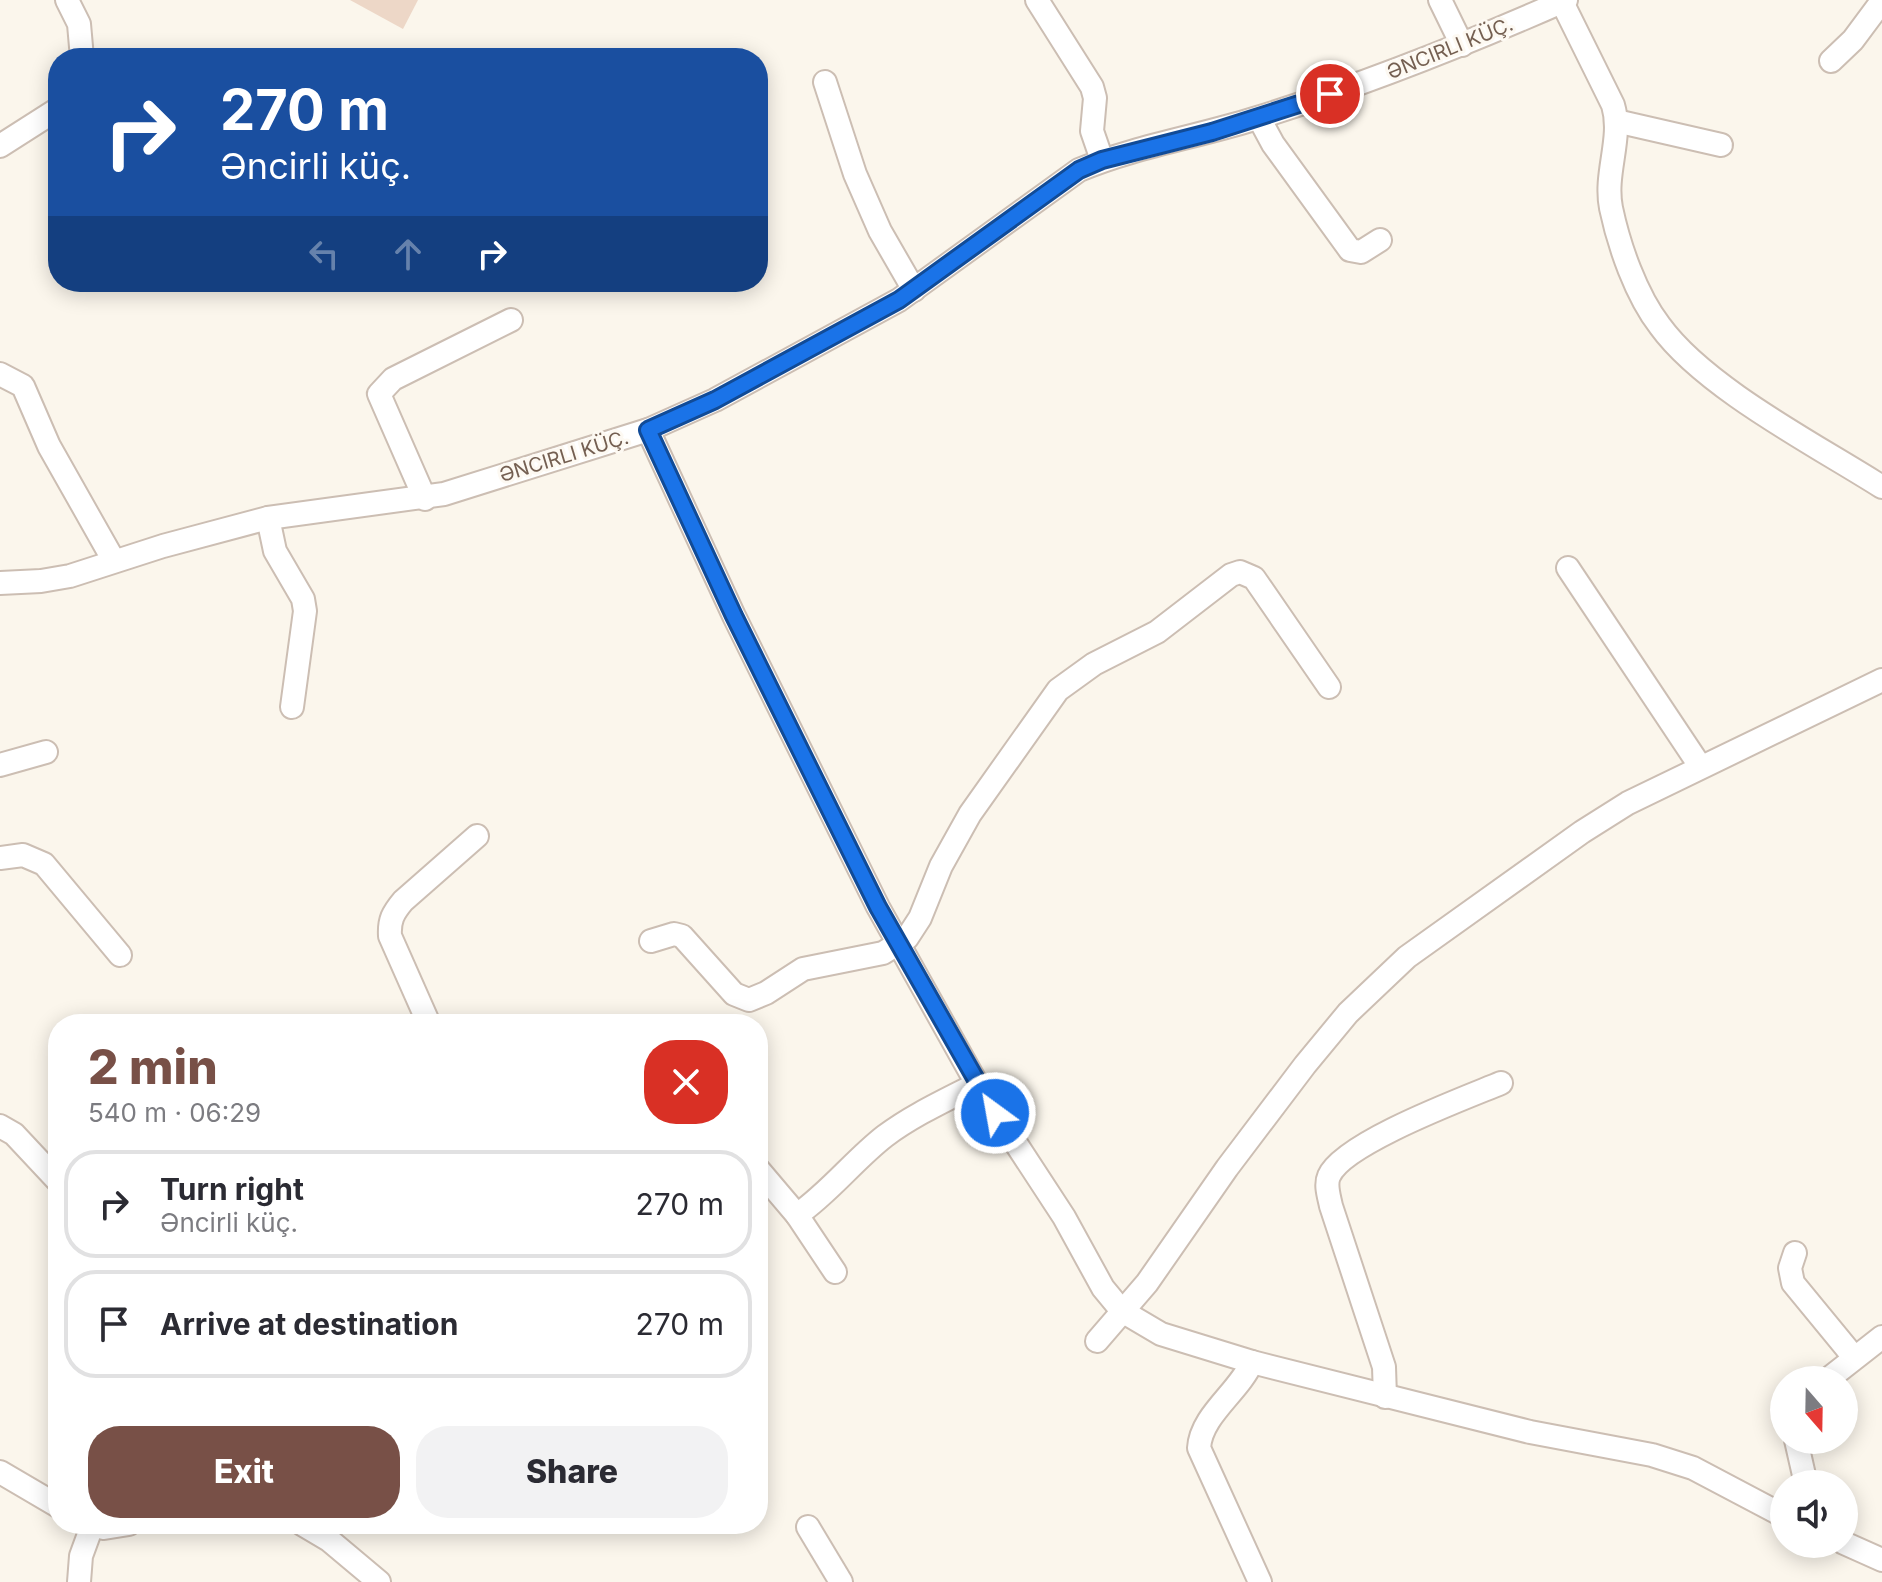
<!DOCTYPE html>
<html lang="en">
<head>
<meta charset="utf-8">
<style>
  body { margin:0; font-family:Inter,sans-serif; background:#f2f2f3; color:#2b2b33; height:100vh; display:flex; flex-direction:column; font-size:30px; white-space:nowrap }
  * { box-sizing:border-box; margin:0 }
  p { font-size:26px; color:#7c7c81 }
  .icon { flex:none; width:44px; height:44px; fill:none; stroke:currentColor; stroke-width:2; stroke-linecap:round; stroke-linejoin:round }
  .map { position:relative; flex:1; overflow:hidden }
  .sheet { position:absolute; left:48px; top:1014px; width:720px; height:520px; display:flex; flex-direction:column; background:#fff; border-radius:32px; box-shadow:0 4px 20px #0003 }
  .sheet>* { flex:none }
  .top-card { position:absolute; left:48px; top:48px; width:720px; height:244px; border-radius:32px; box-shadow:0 4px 20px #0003; background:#1a4fa0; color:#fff; overflow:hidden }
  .needle { width:52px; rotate:160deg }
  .controls { position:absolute; left:1770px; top:1366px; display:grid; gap:16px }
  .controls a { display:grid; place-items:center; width:88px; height:88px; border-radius:50%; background:#fff; box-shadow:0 4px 20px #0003; font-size:40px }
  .pin { position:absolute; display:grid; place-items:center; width:68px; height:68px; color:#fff; margin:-34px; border:4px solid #fff; border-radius:50%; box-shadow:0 2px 8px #0007 }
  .me { position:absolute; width:88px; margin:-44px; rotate:328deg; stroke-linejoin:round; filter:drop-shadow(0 0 6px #0008) }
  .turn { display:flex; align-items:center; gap:28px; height:168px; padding:0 40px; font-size:36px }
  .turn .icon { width:104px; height:104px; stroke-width:2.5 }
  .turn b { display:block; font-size:56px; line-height:68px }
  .lanes { display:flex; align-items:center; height:76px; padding:0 40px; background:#0003; justify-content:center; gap:40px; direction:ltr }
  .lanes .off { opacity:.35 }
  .round { display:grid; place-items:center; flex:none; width:84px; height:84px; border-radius:32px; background:#f2f2f3 }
  .headline { display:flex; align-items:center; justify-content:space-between; height:136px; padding:0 40px }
  h1 { font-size:48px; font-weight:800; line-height:60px; color:#785047 }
  .action { display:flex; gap:16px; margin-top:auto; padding:16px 40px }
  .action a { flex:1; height:92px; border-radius:32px; background:#785047; color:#fff; font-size:32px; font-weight:800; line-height:92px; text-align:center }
  .action a+a { background:#f2f2f3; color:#2b2b33 }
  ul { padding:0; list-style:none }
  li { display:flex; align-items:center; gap:24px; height:108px; margin:0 16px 12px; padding:0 24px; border:4px solid #e1e1e2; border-radius:32px }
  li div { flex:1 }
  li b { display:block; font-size:30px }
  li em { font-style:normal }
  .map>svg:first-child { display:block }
  .building { fill:#edd7c7 }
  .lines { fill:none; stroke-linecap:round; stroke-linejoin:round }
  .minor-casing { stroke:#ccbeb3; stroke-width:26 }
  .minor { stroke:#fff; stroke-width:22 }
  .route-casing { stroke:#114b97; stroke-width:20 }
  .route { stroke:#1a73e8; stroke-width:14 }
  .labels { text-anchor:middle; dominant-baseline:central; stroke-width:6; stroke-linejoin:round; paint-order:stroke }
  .street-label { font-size:20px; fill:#745f51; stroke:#fdf9f2 }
</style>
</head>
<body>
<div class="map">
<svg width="1882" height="1582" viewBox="0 0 1882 1582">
  <rect width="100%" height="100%" fill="#fbf6ec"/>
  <!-- building -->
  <polygon class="building" points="350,0 418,0 403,29"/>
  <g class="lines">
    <defs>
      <g id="minor">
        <polyline points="67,0 79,24 82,58"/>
        <polyline points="1037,0 1092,87 1095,98 1092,131 1102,160"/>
        <polyline points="1440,0 1462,45"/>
        <path d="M1562,2l51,103c10,33 -9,68 -2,103 8,38 25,87 49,118 45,62 156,119 222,161"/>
        <polyline points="1831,61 1853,40 1882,1"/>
        <polyline points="825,82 855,174 880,231 914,290"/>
        <polyline points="1259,118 1273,144 1350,250 1361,252 1380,240"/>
        <polyline points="1616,121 1721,145"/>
        <polyline points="0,146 58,109"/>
        <polyline points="0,374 23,386 49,446 114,561"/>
        <polyline points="648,430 734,616 878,907 977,1084 1064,1217 1103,1288 1122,1311 1161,1334 1252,1362 1530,1432 1652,1455 1693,1468 1784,1516"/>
        <polyline points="425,499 379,394 393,379 511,320"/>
        <polyline points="268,518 275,551 303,599 305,611 292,707"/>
        <polyline points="1568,568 1700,766"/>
        <path d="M0,583l41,-2 29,-5 93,-30 105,-28 176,-24 204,-64 67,-30 184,-100 180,-130c55,-23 117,-33 175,-51 106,-33 210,-74 312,-119"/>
        <polyline points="0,765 46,752"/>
        <polyline points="0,858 23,855 44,864 120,955"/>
        <polyline points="651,941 674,934 682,936 734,994 749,1000 766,993 803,969 883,953 907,938 920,918 941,866 970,814 1058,690 1094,664 1157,632 1231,575 1240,572 1254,578 1329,687"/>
        <path d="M429,1024l-39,-88c-1,-16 3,-23 13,-35l74,-65"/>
        <polyline points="0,1126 14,1134 58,1181"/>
        <polyline points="758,1169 797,1215 835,1272"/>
        <path d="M797,1215c33,-23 57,-55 88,-79 28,-21 61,-36 92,-52"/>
        <polyline points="1795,1253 1790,1268 1793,1283 1853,1356"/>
        <polyline points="1097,1341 1147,1283 1227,1168 1305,1065 1348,1013 1407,957 1582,832 1628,803 1882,680"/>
        <path d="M1252,1362c-13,30 -51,53 -53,86l61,134"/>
        <polyline points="1827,1380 1882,1337"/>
        <path d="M1385,1397l-1,-30 -53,-161c-2,-10 -6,-21 -2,-30 14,-33 136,-78 172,-93"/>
        <polyline points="1796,1440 1806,1484"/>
        <polyline points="0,1472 58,1506"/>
        <polyline points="87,1524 104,1528 129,1524"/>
        <polyline points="302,1524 329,1540 379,1582"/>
        <polyline points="808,1527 841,1582"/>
        <polyline points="1844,1543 1882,1560"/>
        <polyline points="79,1582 81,1556 92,1526"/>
      </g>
    </defs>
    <!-- minor casing -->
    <use href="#minor" class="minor-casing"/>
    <!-- minor -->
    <use href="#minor" class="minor"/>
  </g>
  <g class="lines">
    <defs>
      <polyline id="route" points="995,1113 878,907 734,616 648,430 715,400 899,300 1079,170 1102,160 1212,132 1330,94"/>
    </defs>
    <!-- route casing -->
    <use href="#route" class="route-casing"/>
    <!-- route -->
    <use href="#route" class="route"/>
  </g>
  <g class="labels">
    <!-- street labels -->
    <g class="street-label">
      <text transform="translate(1450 48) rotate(-22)">ƏNCIRLI KÜÇ.</text>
      <text transform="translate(564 456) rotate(-17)">ƏNCIRLI KÜÇ.</text>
    </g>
  </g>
</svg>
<div class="controls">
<a><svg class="needle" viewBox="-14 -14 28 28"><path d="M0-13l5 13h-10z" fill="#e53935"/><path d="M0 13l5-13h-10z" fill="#7c7c81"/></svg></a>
<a><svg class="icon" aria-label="sound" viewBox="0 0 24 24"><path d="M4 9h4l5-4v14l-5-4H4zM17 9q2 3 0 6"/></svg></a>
</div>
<div class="pin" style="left:1330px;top:94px;background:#d93025"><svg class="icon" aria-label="arrive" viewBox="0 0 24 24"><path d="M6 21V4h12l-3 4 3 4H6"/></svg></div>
<svg class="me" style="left:995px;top:1113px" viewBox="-20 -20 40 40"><circle r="17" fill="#1a73e8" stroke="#fff" stroke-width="3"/><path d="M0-11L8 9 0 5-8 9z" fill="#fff"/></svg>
<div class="top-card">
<div class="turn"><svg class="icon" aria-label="right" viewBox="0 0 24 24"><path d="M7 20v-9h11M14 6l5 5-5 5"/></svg><div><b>270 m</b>Əncirli küç.</div></div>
<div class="lanes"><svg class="icon off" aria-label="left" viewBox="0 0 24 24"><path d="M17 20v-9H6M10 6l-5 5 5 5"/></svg><svg class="icon off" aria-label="ahead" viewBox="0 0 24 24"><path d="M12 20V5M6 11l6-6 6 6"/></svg><svg class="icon" aria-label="right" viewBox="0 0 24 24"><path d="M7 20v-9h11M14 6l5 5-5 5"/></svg></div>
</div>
<section class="sheet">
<div class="headline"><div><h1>2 min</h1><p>540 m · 06:29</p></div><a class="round" style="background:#d93025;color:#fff"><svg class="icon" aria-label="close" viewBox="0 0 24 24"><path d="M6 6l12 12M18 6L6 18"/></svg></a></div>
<ul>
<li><svg class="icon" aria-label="right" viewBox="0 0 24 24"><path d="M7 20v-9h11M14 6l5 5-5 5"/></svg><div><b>Turn right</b><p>Əncirli küç.</p></div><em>270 m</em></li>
<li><svg class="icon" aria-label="arrive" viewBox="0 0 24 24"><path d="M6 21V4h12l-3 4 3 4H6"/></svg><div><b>Arrive at destination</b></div><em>270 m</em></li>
</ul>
<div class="action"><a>Exit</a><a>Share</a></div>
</section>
</div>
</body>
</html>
